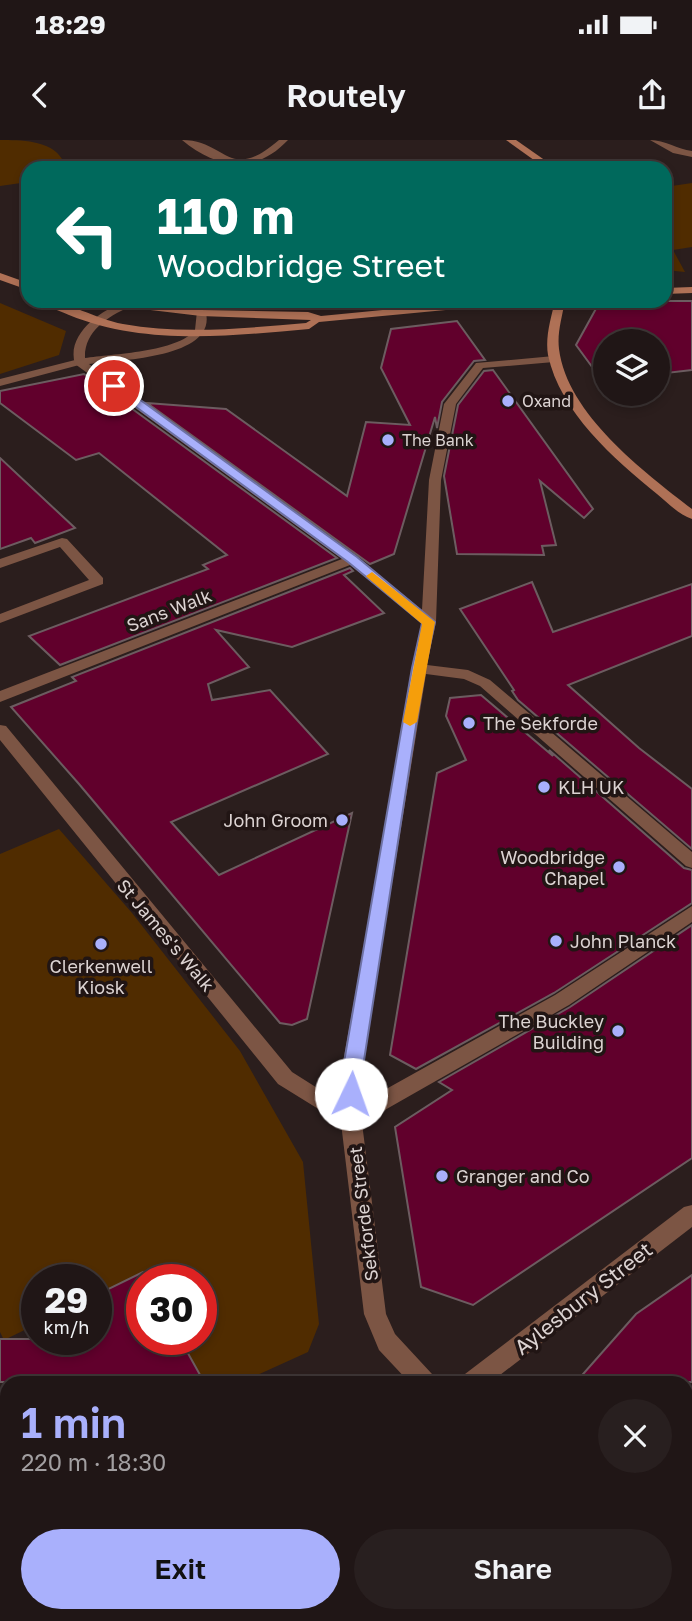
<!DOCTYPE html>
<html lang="en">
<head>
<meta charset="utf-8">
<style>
  body { margin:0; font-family:"Golos Text",sans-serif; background:#281f1f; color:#f1f3f6; height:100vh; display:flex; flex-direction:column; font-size:26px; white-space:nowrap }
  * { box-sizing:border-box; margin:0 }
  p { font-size:23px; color:#a29fa1 }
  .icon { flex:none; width:38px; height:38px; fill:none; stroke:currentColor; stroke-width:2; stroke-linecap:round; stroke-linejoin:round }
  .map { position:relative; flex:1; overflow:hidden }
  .drawer { position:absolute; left:0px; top:1236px; width:693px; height:247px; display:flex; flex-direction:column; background:#201616; border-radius:21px 21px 0 0; box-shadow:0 4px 10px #0003,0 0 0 2px #3d3535 }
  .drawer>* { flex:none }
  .hud { position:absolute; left:21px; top:21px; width:651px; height:147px; border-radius:21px; box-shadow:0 4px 10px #0003,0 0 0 2px #3d3535; background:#00695c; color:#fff; overflow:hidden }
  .controls { position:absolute; left:593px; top:189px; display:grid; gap:14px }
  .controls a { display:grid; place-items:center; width:77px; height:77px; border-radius:50%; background:#201616; box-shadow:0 4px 10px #0003,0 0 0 2px #3d3535; font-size:35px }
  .speed { position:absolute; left:21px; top:1124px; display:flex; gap:14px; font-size:35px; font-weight:700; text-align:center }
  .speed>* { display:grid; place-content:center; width:91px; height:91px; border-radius:50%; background:#201616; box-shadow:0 4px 10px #0003,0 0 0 2px #3d3535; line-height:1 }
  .speed small { font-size:18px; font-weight:400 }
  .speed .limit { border:10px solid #d22; background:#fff; color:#111 }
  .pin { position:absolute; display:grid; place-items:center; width:60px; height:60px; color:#fff; margin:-30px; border:4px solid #fff; border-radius:50%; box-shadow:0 2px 7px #0007 }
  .me { position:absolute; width:77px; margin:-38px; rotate:3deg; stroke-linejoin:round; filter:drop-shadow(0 0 5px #0008) }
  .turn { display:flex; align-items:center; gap:24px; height:147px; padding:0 21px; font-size:32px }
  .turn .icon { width:91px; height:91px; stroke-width:2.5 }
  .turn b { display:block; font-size:49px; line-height:60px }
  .round { display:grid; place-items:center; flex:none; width:74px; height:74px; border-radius:37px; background:#281f1f }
  .headline { display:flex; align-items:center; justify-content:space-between; height:119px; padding:0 21px }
  h1 { font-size:42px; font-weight:600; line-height:52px; color:#a9b0fc }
  .button { display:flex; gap:14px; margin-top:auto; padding:14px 21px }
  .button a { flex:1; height:80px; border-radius:42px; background:#a9b0fc; color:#111; font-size:28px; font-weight:600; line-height:80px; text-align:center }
  .button a+a { background:#281f1f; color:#f1f3f6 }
  .status { display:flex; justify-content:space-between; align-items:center; height:49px; padding:0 35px; background:#201616; direction:ltr }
  .status svg { height:19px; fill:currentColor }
  header { display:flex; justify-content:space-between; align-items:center; height:91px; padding:0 21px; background:#201616; font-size:32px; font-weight:600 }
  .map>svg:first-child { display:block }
  .green { fill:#502c00 }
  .building { fill:#61002c; stroke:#6c5c60; stroke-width:2 }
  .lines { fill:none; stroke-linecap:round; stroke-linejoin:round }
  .lane { fill:#7c5544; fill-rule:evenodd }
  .street { fill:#7c5544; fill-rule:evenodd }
  .secondary { fill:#af7156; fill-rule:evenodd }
  .route { fill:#a9b0fc; stroke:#6e72a4; stroke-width:2 }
  .slow { fill:#f59e0b }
  .poi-dot { fill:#a9b0fc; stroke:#211514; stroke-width:2.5 }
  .labels { text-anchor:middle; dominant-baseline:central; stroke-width:7; stroke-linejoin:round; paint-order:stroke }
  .far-poi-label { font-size:16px; fill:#dcd3d2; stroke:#211514; text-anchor:start }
  .street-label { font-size:18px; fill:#dcd3d2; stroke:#211514 }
  .poi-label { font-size:18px; fill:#dcd3d2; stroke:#211514; text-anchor:start }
  .near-street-label { font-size:21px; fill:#dcd3d2; stroke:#211514 }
</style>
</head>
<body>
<div class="status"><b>18:29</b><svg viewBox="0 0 49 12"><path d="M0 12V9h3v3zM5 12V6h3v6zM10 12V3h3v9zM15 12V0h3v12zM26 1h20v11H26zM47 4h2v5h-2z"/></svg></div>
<header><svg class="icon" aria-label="back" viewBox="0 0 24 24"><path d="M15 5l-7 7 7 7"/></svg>Routely<svg class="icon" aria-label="share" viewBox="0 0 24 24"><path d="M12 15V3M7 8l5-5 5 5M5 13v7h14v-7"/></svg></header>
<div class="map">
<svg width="692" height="1481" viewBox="0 0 692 1481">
  <rect width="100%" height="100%" fill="#2b1e1d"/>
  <!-- green -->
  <g class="green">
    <path d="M0,0c20,0 51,0 62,19l-5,9h-29v14l-28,4z"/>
    <polygon points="692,43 692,107 673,110 685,132 665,130 665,47"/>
    <polygon points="0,163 66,191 59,215 0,234"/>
    <polygon points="59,689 132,773 240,911 303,1022 319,1184 308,1212 242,1242 204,1242 180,1199 201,1199 201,1139 147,1139 143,1132 96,1155 96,1139 37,1139 37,1184 4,1200 0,1192 0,714"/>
  </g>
  <!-- building -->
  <g class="building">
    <polygon points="607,161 692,161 692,230 658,234 658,201 606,201 606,239 601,239 576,205 598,165"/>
    <polygon points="457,181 485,220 474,221 442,262 437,288 435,277 394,414 370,424 147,263 226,269 347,356 366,282 410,285 381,228 391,189"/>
    <polygon points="493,230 593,369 584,378 540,341 556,405 542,406 544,415 457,414 444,336 458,265 484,231"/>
    <polygon points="84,234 120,260 337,418 60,525 29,496 208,429 203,425 227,415 99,313 76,320 0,263 0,251"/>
    <polygon points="0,318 75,388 35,403 31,398 0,409"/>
    <polygon points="350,428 353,431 344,435 384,473 292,507 216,490 249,527 208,544 212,560 270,550 328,614 171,682 219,735 352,673 307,879 292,885 280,883 79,644 11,567 76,541 72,537"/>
    <polygon points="532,442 553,492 692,444 692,496 568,545 639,608 692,649 692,709 518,560 512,551 514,550 460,469"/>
    <polygon points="481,555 553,616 549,610 684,728 692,730 692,763 554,853 416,929 390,915 437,633 466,620 446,576 450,558"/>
    <polygon points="692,785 692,1018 473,1165 421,1147 395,987 452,950 439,942 570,867"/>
    <polygon points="143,1132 147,1139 142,1139 142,1199 180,1199 204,1242 0,1242 0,1199 96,1199 96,1155"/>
    <polygon points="692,1135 692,1242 576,1242 636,1174"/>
  </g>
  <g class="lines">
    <!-- lane -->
    <g class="lane">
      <path d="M650,0c15,0 27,9 42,11v6l-19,-4z"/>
      <polygon points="79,219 83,220 83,224 0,246 0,239"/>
      <polygon points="62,398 67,399 103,438 103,444 0,483 0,474 89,440 60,407 0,428 0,419"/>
    </g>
    <!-- street -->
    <g class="street">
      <path d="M182,0c45,0 46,44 97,0h9c-33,35 -71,29 -106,0z"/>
      <path d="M125,162l5,3 -1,2c-22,10 -45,25 -44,51 27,-4 93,-6 110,-28l2,-19 9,2c10,45 -87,47 -117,51l268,193 65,53 7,-130 15,-76 32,-41 78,-7 6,3 -6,3 -71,6 -27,36 -15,76 -5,142 -9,43 41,5 22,10 202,172v16l-6,-2 -206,-180 -16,-7 -38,-5 -64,394 -1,35 194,-108 137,-89v16l-123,83 -207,118 24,191 9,20 37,40 3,8h-26l-30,-32 -15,-36 -23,-191 -63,-39 -278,-344v-15l6,1 286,346 49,31 1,-35 80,-445 -72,-58 -350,137v-11l342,-132 -267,-195c-9,-29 25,-54 50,-62z"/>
      <polygon points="692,1065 692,1087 491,1242 462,1242 465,1234 684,1067"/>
      <polygon points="207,1475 237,1475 235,1481 205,1481"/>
    </g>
    <!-- secondary -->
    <g class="secondary">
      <polygon points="506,0 516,0 556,28 545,28"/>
      <polygon points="0,133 28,143 28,150 0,140"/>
      <polygon points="692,147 692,153 665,154 665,148"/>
      <path d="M41,161c28,0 54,18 82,23 60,11 122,4 183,-1l5,-3 -110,-4 -101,-12 -5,-3h32l74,9 107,2 13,4 154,-15h39l-5,3 -190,18 -10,7c-79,7 -164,17 -240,-14 -9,-4 -21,-8 -28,-14z"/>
      <path d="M555,161h10c-3,16 -8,32 -6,48 8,65 85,123 133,160v10c-13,-4 -25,-17 -35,-25 -43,-35 -97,-82 -109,-139 -3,-18 3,-37 7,-54z"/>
    </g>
  </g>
  <!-- route -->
  <polygon class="route" points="110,243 117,243 357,417 435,482 425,528 358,959 351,961 345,959 342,954 343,928 412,528 422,483 348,422 110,248"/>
  <!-- slow -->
  <polygon class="slow" points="372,432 435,482 417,582 410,586 403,582 422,484 368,438 366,436"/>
  <!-- markers -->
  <g class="poi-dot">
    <circle cx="508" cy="261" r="7"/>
    <circle cx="388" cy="300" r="7"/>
    <circle cx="469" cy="583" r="7"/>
    <circle cx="544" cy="647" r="7"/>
    <circle cx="342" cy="680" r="7"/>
    <circle cx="619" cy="727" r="7"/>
    <circle cx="556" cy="801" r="7"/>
    <circle cx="101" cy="804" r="7"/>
    <circle cx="618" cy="891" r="7"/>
    <circle cx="442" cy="1036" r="7"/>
  </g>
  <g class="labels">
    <!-- far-poi labels -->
    <g class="far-poi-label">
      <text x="522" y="261">Oxand</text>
      <text x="402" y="300">The Bank</text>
    </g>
    <!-- street labels -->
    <g class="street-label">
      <text transform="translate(169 470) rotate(-21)">Sans Walk</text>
      <text transform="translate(166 795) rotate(50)">St James's Walk</text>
      <text transform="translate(363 1074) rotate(-97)">Sekforde Street</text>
    </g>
    <!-- poi labels -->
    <g class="poi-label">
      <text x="483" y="583">The Sekforde</text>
      <text x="558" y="647">KLH UK</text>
      <text x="328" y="680" text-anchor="end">John Groom</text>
      <text x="605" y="717" text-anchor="end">Woodbridge<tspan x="605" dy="21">Chapel</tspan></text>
      <text x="570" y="801">John Planck</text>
      <text x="101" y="826" text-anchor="middle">Clerkenwell<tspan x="101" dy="21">Kiosk</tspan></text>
      <text x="604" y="881" text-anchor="end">The Buckley<tspan x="604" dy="21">Building</tspan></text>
      <text x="456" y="1036">Granger and Co</text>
    </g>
    <!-- near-street labels -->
    <g class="near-street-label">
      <text transform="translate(583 1158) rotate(-38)">Aylesbury Street</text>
    </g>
  </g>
</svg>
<div class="controls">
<a><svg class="icon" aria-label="layers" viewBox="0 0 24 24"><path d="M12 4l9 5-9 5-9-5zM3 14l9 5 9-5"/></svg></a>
</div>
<div class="speed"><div>29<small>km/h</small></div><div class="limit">30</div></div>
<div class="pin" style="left:114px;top:246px;background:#d93025"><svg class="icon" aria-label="arrive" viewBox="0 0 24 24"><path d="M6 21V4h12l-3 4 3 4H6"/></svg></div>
<svg class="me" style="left:351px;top:954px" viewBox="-20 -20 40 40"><circle r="19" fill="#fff"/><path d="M0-13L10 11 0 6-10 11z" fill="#a9b0fc"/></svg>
<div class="hud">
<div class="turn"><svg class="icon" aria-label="left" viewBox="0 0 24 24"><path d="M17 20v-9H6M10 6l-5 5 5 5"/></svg><div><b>110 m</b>Woodbridge Street</div></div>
</div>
<section class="drawer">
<div class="headline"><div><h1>1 min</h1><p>220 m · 18:30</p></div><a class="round"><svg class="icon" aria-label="close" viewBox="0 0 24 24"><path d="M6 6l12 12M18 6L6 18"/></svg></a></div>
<div class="button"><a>Exit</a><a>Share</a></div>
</section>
</div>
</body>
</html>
